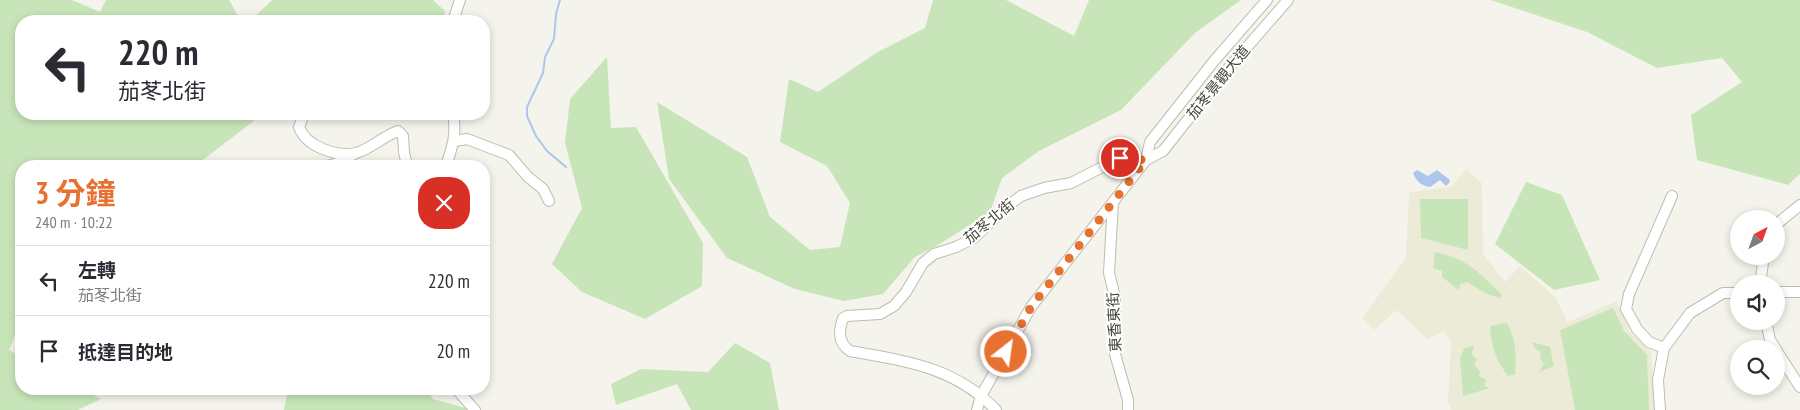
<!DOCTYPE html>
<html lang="zh-TW">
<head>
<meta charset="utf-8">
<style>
  body { margin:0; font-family:"PT Sans Narrow","Noto Sans TC",sans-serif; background:#f2f2f3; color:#2b2b33; height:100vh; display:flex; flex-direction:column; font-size:19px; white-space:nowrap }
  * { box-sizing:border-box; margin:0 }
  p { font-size:16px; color:#7c7c81 }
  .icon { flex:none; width:28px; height:28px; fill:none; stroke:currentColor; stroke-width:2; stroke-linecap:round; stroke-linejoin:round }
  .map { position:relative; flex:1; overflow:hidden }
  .details { position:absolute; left:15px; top:160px; width:475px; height:235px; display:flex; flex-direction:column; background:#fff; border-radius:20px; box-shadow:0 2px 8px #0003 }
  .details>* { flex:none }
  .guide { position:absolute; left:15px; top:15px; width:475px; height:105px; border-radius:20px; box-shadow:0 2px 8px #0003; background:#fff; color:#2b2b33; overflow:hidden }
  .needle { width:32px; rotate:41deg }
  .buttons { position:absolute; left:1730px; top:210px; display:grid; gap:10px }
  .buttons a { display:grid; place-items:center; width:55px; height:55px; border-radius:50%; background:#fff; box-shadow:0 2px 8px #0003; font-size:25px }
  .pin { position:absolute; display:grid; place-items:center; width:42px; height:42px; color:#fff; margin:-21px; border:2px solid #fff; border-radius:50%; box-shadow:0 1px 5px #0007 }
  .me { position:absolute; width:55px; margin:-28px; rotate:30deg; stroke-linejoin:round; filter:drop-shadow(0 0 4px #0008) }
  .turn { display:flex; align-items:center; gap:18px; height:105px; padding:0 20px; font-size:22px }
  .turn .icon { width:65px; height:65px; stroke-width:2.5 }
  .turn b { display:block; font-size:35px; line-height:42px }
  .round { display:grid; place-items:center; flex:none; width:52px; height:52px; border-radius:20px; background:#f2f2f3 }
  .overview { display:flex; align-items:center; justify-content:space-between; height:85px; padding:0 20px }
  h1 { font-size:30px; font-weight:700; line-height:38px; color:#e77130 }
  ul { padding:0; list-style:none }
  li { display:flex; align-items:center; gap:15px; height:70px; padding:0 20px; border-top:1px solid #e1e1e2 }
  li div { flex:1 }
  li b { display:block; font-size:19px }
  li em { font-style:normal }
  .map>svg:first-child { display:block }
  .education { fill:#ecebd7 }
  .green { fill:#c8e5b9 }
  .water { fill:#aec6eb }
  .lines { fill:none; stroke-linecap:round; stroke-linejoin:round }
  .stream { stroke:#aec6eb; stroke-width:2 }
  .minor-casing { stroke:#bfbdaf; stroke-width:12 }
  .minor { stroke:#fff; stroke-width:10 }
  .route { stroke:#e77130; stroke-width:9; stroke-dasharray:0 16.2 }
  .labels { text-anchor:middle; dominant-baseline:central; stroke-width:4; stroke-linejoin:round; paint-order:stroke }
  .street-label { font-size:15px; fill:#48463a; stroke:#fff }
</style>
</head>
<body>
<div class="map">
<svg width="1800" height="410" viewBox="0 0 1800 410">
  <rect width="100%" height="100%" fill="#f4f4ec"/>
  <!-- education -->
  <polygon class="education" points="1466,169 1482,183 1483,254 1505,282 1520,266 1556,298 1568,322 1617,301 1629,331 1651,352 1655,410 1451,410 1448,401 1451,341 1444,331 1428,340 1397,310 1374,330 1362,318 1406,258 1409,192 1451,187"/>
  <!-- green -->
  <g class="green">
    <polygon points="0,0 72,0 100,12 106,0 229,0 241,21 21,21 21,114 263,114 195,166 21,166 21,320 9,350 21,357 21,389 82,389 101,399 78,410 0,410"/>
    <polygon points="272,0 433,0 445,11 444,21 250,21"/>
    <polygon points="933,0 1006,0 1074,36 1089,0 1241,0 1195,33 1121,110 1039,151 1002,178 990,212 938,245 915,257 883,294 844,301 795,289 727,258 669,179 657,102 747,157 770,217 810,250 840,247 850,203 827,166 780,142 789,79 818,92 876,53 925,28"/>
    <polygon points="1491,0 1800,0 1800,174 1788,185 1697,160 1691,115 1742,82 1722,58 1657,68 1587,32"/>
    <polygon points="607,57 611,128 636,127 703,243 702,286 645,319 582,292 552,264 582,208 565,143 570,99"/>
    <polygon points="1526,182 1562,195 1600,280 1554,290 1495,244"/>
    <polygon points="1420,199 1468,199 1468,250 1421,238"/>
    <path d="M1435,252c31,6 45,21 67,43l-2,3 -15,-5 -18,-11 -7,2 -1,6 -17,-13v-6l-9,-3z"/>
    <polygon points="1613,308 1624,331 1647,355 1649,410 1575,410 1560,330"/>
    <path d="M1507,323c9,18 10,32 8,51l-7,2c-12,-16 -17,-30 -18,-50z"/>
    <polygon points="1532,342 1550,347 1554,366 1539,372 1544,364 1540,359 1541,353 1535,348"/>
    <polygon points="735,343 770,363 779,410 691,410 677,384 616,405 611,384 641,369 708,372"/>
    <polygon points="1474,345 1472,355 1477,359 1474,365 1480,371 1479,376 1486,380 1484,386 1490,388 1463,396 1460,358 1464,349"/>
    <polygon points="288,389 426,389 433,399 473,410 284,410"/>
  </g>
  <!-- water -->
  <path class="water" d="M1417,170l11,6 9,-6 13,10 -1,3 -3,3 -6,-6 -10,7c-10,-2 -13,-5 -17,-14z"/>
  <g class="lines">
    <!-- stream -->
    <polyline class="stream" points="560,0 556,14 554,39 545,57 543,73 527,107 527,116 536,136 547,151 566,167"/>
    <defs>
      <g id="minor">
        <polyline points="453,21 460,0"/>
        <path d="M304,114l-5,13c7,20 38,30 57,26 15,-4 27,-17 42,-22l5,5 1,16 3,14"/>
        <polyline points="455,141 467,139 509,155 528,177 543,189 549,201"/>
        <polyline points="1146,160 1150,142 1214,61 1267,0"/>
        <polyline points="327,166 338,163 354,154"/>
        <path d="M446,166c6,-18 11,-32 7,-52"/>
        <polyline points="1113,202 1109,273 1115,297 1115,354 1128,400 1128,410"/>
        <polyline points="1776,227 1778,223 1800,205"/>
        <polyline points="1760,284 1764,256"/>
        <polyline points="1776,292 1800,292"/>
        <polyline points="1766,321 1770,340 1776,349"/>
        <polyline points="1664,348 1649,342 1637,329 1626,309 1629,294 1672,196"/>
        <polyline points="1776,350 1800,387"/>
        <polyline points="456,389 475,410"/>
        <polyline points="977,410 981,396 1031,307 1146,160 1163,151 1227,70 1288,0"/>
        <path d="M996,410c-41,-43 -90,-49 -146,-59 -13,-9 -11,-21 -7,-33l4,-2 33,-2 14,-8 12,-14 17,-29 11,-9 22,-7 18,-9 35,-33 12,-9 23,-8 27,-5 49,-25 26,2"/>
        <polyline points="1660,410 1658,380 1664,348 1690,313 1723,293 1739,293"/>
      </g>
    </defs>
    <!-- minor casing -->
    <use href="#minor" class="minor-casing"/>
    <!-- minor -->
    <use href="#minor" class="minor"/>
  </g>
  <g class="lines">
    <!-- route -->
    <polyline class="route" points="1006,352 1031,307 1146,160 1120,158"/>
  </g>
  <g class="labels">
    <!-- street labels -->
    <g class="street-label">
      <text transform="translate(1218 82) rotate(-51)">茄苳景觀大道</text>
      <text transform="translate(989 221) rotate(-39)">茄苳北街</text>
      <text transform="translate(1114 322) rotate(-93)">東香東街</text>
    </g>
  </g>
</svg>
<div class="buttons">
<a><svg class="needle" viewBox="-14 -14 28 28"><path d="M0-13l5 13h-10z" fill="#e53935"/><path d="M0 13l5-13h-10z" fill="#7c7c81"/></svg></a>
<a><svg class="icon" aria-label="sound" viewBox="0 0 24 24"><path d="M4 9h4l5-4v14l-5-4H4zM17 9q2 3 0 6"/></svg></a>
<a><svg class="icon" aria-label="search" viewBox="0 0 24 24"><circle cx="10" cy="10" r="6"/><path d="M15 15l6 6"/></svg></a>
</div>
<div class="pin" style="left:1120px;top:158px;background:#d93025"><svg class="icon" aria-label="arrive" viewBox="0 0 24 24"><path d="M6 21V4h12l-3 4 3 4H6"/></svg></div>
<svg class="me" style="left:1006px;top:352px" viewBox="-20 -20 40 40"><circle r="17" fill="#e77130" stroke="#fff" stroke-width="3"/><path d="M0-11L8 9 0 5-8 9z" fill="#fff"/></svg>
<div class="guide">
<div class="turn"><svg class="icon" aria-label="left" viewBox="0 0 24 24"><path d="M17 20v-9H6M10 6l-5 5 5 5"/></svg><div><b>220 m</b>茄苳北街</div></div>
</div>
<section class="details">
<div class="overview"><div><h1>3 分鐘</h1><p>240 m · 10:22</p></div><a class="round" style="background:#d93025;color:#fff"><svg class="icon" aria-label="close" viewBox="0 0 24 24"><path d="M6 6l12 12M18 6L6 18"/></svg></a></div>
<ul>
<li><svg class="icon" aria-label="left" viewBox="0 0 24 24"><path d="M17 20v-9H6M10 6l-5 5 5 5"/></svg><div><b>左轉</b><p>茄苳北街</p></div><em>220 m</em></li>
<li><svg class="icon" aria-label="arrive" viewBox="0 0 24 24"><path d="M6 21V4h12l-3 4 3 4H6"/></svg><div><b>抵達目的地</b></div><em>20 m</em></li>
</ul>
</section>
</div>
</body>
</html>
